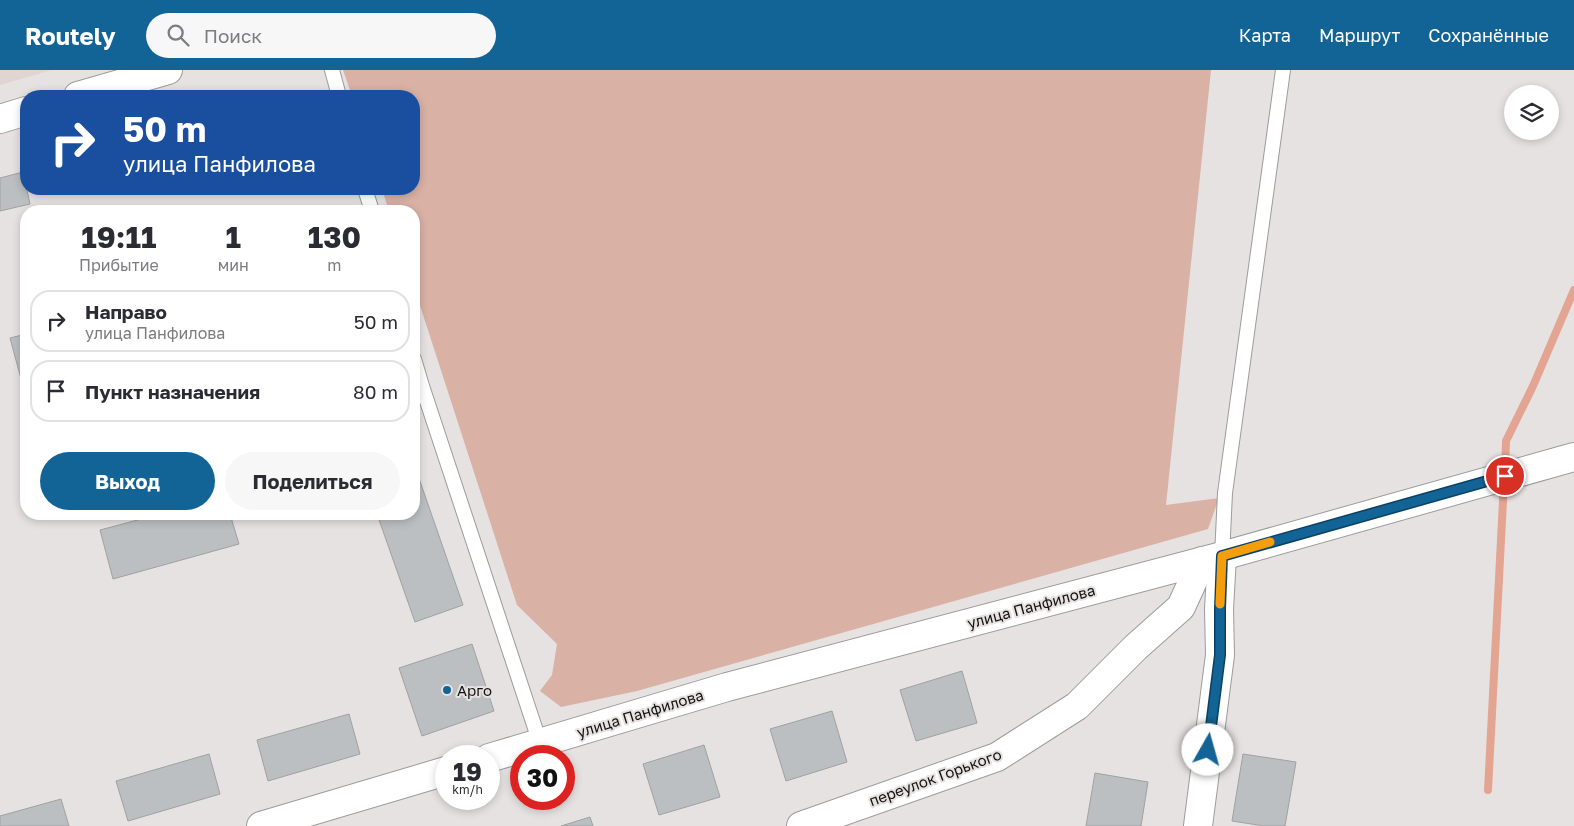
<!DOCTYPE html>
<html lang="ru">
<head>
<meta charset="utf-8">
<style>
  body { margin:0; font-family:"Golos Text",sans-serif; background:#f7f7f7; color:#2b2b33; height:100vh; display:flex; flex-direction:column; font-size:19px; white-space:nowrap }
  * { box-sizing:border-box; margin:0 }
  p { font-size:16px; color:#7c7c81 }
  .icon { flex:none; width:28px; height:28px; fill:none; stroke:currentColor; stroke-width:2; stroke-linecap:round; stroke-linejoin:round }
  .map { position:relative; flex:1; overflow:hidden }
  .details { position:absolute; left:20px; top:135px; width:400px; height:315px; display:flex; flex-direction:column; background:#fff; border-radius:20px; box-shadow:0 2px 8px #0003 }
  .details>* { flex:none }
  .top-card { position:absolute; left:20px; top:20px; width:400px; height:105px; border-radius:20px; box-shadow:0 2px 8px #0003; background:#1a4fa0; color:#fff; overflow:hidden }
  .fabs { position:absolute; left:1504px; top:15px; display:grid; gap:10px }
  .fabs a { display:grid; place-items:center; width:55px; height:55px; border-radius:50%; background:#fff; box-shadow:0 2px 8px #0003; font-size:25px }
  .speed { position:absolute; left:435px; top:675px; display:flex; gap:10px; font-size:25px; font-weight:700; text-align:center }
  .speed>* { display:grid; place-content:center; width:65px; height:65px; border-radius:50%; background:#fff; box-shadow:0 2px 8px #0003; line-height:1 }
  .speed small { font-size:12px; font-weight:400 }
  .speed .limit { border:8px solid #d22; background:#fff; color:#111 }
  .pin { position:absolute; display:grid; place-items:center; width:42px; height:42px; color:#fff; margin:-21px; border:2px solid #fff; border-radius:50%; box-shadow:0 1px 5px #0007 }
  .me { position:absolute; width:55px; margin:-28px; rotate:7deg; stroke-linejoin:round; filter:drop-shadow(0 0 4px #0008) }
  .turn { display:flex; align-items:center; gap:18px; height:105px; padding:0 20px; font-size:22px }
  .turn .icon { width:65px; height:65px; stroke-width:2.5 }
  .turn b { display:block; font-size:35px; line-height:42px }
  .eta { display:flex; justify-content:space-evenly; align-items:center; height:85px; text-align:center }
  .eta b { font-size:30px; font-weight:700; line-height:35px }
  .cta { display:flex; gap:10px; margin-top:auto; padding:10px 20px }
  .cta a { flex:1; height:58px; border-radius:30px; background:#136496; color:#fff; font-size:20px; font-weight:700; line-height:58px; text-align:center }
  .cta a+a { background:#f7f7f7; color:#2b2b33 }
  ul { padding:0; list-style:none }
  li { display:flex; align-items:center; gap:15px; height:62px; margin:0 10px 8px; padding:0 10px; border:2px solid #e1e1e2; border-radius:20px }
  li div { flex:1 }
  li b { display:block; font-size:19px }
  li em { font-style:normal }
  header { display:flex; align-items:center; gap:30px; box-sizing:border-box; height:70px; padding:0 25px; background:#136496; color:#fff }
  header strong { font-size:24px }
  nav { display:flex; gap:28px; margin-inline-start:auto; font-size:18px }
  .search { width:350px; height:45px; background:#f7f7f7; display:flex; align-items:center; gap:12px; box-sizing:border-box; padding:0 18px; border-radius:28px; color:#7c7c81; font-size:19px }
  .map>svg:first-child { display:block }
  .built { fill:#e1d5d1 }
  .green { fill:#d9b1a5 }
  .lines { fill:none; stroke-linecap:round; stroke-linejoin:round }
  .stream { stroke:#e3a591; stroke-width:8 }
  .building { fill:#bcbfc1; stroke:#9fa1a3 }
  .service-casing { stroke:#9e9b9a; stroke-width:16 }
  .minor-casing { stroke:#9e9b9a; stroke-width:30 }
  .service { stroke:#fff; stroke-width:14 }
  .minor { stroke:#fff; stroke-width:28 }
  .route-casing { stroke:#0c4162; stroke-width:12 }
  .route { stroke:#136496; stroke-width:9 }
  .slow { stroke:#f59e0b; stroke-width:9 }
  .poi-dot { fill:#136496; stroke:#e6e2e1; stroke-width:2 }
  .labels { text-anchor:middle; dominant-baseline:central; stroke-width:4; stroke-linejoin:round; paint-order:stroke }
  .street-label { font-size:15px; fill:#121110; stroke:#e6e2e1 }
  .poi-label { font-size:15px; fill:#121110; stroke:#e6e2e1; text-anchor:start }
</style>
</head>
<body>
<header>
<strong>Routely</strong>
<div class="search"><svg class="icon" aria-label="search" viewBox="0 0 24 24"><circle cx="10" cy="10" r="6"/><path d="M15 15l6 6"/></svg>Поиск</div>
<nav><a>Карта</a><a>Маршрут</a><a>Сохранённые</a></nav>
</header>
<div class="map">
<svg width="1574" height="756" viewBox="0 0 1574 756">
  <rect width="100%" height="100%" fill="#e6e2e1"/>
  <!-- built -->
  <polygon class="built" points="0,0 52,0 0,15"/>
  <!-- green -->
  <polygon class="green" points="343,0 1211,0 1166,435 1219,428 1208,459 637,621 561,637 540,621 552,605 557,574 517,535 414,217 414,141 389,141 382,119 414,119 414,26 352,26"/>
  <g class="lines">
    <!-- stream -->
    <g class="stream">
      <polyline points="1505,400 1506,371 1533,316 1574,220"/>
      <polyline points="1488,720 1504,412"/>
    </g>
  </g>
  <!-- building -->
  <g class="building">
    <polygon points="23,102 30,134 0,141 0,108"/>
    <polygon points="26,264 26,327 10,268"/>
    <polygon points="414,394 463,535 415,552 377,444 414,444"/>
    <polygon points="160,444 230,444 239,474 113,509 100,460"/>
    <polygon points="472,574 494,641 422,666 399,598"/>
    <polygon points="962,601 977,653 916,671 900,620"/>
    <polygon points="832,641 847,692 786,711 770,659"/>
    <polygon points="349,644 360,684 268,711 257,670"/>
    <polygon points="704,675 720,727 659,745 643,694"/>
    <polygon points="209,684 220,724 128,751 116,711"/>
    <polygon points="1243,684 1296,692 1285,756 1264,756 1232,751"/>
    <polygon points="1095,703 1148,712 1141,756 1086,756"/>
    <polygon points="61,729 69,756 0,756 0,746"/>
    <polygon points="590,747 593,756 561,756"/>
  </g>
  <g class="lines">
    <defs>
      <g id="service">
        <polyline points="332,0 339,26"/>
        <polyline points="365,119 372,141"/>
        <polyline points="414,289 422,316 540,673"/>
        <polyline points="1222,486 1225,423 1283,0"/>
      </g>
      <g id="minor">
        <polyline points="78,26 168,0"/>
        <polyline points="0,49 26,41"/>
        <polyline points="489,688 727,617 1222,486 1574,387"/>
        <polyline points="261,756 446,701"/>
        <polyline points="801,756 997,687 1077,636 1136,577 1181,537 1202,491"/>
        <polyline points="1198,756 1220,585 1219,539 1222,486"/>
      </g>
    </defs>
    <!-- service casing -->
    <use href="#service" class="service-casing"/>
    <!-- minor casing -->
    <use href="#minor" class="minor-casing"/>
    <!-- service -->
    <use href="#service" class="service"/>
    <!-- minor -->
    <use href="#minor" class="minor"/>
  </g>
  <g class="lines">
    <defs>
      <polyline id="route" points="1208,680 1220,585 1220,539 1222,486 1505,406"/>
    </defs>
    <!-- route casing -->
    <use href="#route" class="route-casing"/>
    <!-- route -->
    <use href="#route" class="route"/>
    <!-- slow -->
    <polyline class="slow" points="1220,534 1222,486 1270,472"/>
  </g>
  <!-- markers -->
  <circle class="poi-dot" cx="447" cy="620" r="5"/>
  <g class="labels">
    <!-- street labels -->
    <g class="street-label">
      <text transform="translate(1031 536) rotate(-15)">улица Панфилова</text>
      <text transform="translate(640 643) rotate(-17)">улица Панфилова</text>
      <text transform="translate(935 707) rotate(-20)">переулок Горького</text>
    </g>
    <!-- poi labels -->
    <g class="poi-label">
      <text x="457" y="620">Арго</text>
    </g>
  </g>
</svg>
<div class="fabs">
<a><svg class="icon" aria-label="layers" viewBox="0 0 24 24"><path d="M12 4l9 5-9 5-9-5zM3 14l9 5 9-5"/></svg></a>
</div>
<div class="speed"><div>19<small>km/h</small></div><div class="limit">30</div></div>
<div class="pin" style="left:1505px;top:406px;background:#d93025"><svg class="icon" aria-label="arrive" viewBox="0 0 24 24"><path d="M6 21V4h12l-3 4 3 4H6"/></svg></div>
<svg class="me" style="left:1208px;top:680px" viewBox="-20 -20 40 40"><circle r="19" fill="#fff"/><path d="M0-13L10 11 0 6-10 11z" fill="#136496"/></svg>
<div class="top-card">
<div class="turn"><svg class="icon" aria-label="right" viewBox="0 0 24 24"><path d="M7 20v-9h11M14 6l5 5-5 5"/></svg><div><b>50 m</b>улица Панфилова</div></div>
</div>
<section class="details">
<div class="eta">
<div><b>19:11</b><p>Прибытие</p></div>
<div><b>1</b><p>мин</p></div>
<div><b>130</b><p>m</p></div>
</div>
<ul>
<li><svg class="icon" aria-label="right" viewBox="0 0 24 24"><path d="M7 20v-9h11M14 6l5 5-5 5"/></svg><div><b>Направо</b><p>улица Панфилова</p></div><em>50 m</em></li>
<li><svg class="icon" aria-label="arrive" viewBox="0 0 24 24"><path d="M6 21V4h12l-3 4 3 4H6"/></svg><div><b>Пункт назначения</b></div><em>80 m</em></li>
</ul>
<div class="cta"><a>Выход</a><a>Поделиться</a></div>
</section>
</div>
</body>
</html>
